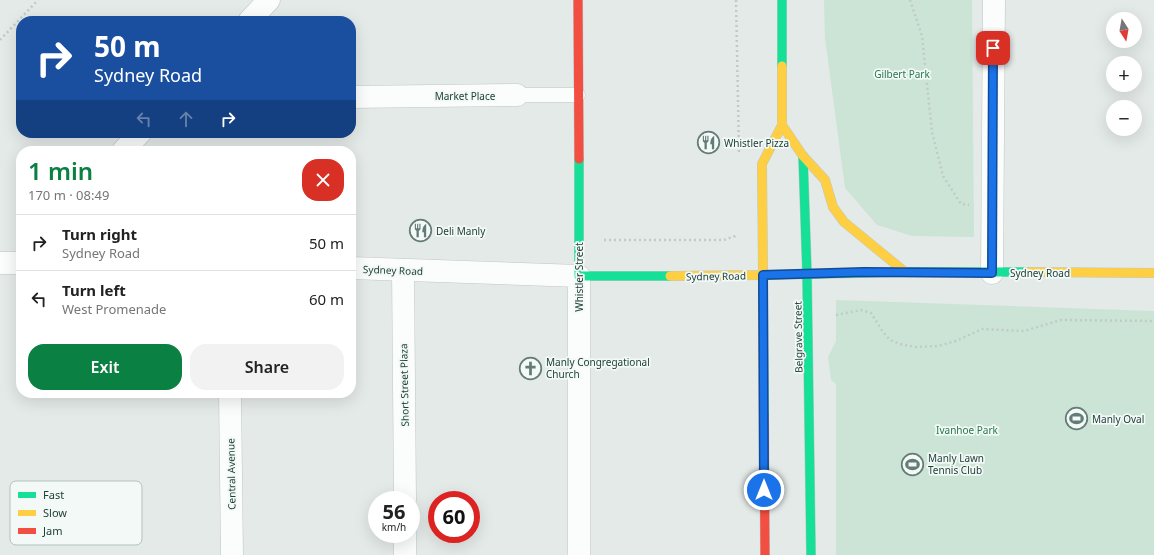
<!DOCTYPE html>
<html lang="en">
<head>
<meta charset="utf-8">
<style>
  body { margin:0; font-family:"Noto Sans",sans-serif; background:#f2f2f2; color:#222; height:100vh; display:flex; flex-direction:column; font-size:15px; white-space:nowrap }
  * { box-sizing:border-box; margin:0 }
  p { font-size:13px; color:#767676 }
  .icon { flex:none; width:22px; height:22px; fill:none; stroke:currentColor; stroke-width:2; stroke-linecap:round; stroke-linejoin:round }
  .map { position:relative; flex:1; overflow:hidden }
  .panel { position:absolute; left:16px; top:146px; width:340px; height:252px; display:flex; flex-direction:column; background:#fff; border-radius:16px; box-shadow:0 4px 16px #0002 }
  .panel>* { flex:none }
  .guide { position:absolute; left:16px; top:16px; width:340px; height:122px; border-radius:16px; box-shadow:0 4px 16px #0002; background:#1a4fa0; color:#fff; overflow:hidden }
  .needle { width:26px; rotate:169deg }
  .controls { position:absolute; left:1106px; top:12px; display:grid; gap:8px }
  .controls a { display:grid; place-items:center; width:36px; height:36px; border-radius:50%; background:#fff; box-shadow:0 4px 16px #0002; font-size:20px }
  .speed { position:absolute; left:368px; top:491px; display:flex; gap:8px; font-size:20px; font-weight:700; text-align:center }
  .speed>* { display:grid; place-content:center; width:52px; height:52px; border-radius:50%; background:#fff; box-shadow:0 4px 16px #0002; line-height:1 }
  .speed small { font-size:10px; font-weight:400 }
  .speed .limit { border:6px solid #d22; background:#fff; color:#111 }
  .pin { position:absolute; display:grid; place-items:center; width:34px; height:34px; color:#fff; margin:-17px; border-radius:8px; box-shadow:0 2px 6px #0006 }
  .me { position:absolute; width:44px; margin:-22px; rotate:0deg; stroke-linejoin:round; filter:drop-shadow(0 0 3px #0008) }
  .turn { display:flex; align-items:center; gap:14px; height:84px; padding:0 12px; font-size:18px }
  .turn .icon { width:52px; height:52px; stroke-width:2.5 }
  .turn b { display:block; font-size:28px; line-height:34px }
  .lanes { display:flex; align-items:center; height:38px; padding:0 12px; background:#0003; justify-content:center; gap:20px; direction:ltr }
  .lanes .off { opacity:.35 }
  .round { display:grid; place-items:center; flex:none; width:42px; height:42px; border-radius:16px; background:#f2f2f2 }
  .head { display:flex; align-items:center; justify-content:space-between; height:68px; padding:0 12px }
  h1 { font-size:24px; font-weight:600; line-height:30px; color:#0b8043 }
  .action { display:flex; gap:8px; margin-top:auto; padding:8px 12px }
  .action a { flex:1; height:46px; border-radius:16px; background:#0b8043; color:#fff; font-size:16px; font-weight:600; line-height:46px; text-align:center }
  .action a+a { background:#f2f2f2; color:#222 }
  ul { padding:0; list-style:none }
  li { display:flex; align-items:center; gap:12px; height:56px; padding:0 12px; border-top:1px solid #e0e0e0 }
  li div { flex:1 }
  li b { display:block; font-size:15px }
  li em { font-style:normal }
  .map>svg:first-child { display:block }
  .green { fill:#cce4d5 }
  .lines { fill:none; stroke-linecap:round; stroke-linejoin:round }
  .lane-casing { stroke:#c1c7c5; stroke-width:15 }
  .street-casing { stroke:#c1c7c5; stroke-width:23 }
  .fast-casing { stroke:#bfc8c5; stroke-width:10 }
  .slow-casing { stroke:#bfc8c5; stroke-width:10 }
  .jam-casing { stroke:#bfc8c5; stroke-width:10 }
  .path { stroke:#c1cac8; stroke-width:2.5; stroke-dasharray:2 3; stroke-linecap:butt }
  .lane { stroke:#fbfcfc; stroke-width:14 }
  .street { stroke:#fbfcfc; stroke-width:22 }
  .fast { stroke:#16e098; stroke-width:9 }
  .slow { stroke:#ffcf43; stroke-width:9 }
  .jam { stroke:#f24e42; stroke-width:9 }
  .route-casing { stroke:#114b97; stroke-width:10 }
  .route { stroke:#1a73e8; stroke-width:7 }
  .labels { text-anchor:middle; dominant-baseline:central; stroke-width:3.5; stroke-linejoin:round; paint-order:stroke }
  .park-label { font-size:10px; fill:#27794c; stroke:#f2f9f6 }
  .street-label { font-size:10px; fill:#203f39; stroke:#f2f9f6 }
  .poi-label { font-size:10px; fill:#203f39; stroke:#f2f9f6; text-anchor:start }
  .key { fill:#f2f9f6; stroke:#b3c1bd; stroke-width:1 }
  .key-label { font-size:11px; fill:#203f39 }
</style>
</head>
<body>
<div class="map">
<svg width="1154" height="555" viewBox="0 0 1154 555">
  <rect width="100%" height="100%" fill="#e4eae8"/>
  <!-- green -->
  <g class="green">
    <polygon points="824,0 972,0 974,237 912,236 877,225 845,188 825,38"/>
    <polygon points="836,300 1154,311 1154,555 836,555 836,384 831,380 828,357 836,341"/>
  </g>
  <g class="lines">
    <defs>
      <polyline id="lane" points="517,95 578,95"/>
      <g id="street">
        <polyline points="249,21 269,0"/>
        <polyline points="351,97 517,95"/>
        <polyline points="123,151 140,133"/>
        <polyline points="0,263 21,263"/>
        <polyline points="351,268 579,276 579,555"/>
        <polyline points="403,270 405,500"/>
        <polyline points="992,273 994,0"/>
        <polyline points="230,393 232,555"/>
        <polyline points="405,534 405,555"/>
      </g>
      <g id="fast">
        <polyline points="782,0 782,66"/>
        <polyline points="803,156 807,274"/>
        <polyline points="579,159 579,276 670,276"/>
        <polyline points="807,274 811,555"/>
        <polyline points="764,415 763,275 905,272 1027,272"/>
      </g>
      <g id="slow">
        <polyline points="782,125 803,156 825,180 833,207 844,222 905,272"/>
        <polyline points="1027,272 1154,273"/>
        <polyline points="670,276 763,275 762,164 782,125 782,66"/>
      </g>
      <g id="jam">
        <polyline points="578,0 579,159"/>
        <polyline points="764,415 765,555"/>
      </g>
    </defs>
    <!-- lane casing -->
    <use href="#lane" class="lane-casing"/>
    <!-- street casing -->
    <use href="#street" class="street-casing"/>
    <!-- fast casing -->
    <use href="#fast" class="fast-casing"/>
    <!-- slow casing -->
    <use href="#slow" class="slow-casing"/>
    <!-- jam casing -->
    <use href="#jam" class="jam-casing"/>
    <!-- path -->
    <g class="path">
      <polyline points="736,0 739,152"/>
      <polyline points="910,0 922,36 932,132 943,176 961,204 969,205"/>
      <polyline points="0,40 38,0"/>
      <polyline points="604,240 724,240 735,236 736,233"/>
      <polyline points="836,315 861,310 871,313 883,332 890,340 900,344 915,347 938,346 956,341 982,329 1024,331 1061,320 1154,321"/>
    </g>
    <!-- lane -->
    <use href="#lane" class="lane"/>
    <!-- street -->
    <use href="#street" class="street"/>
    <!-- fast -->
    <use href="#fast" class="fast"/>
    <!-- slow -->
    <use href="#slow" class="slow"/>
    <!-- jam -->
    <use href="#jam" class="jam"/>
  </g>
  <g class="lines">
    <defs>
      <polyline id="route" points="764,490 763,275 864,272 992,273 993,48"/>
    </defs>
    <!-- route casing -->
    <use href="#route" class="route-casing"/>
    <!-- route -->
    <use href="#route" class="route"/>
  </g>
  <!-- icons -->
  <defs>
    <symbol id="restaurant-ring" viewBox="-11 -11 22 22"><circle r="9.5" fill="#f2f9f6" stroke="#657b76" stroke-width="1.5"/><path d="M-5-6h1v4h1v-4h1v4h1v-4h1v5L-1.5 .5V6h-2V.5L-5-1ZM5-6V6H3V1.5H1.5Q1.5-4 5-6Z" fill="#657b76"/></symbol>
    <symbol id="church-ring" viewBox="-11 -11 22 22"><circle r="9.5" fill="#f2f9f6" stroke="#657b76" stroke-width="1.5"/><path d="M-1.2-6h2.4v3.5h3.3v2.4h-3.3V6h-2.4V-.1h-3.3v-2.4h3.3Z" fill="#657b76"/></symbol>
    <symbol id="stadium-ring" viewBox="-11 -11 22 22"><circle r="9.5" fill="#f2f9f6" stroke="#657b76" stroke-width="1.5"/><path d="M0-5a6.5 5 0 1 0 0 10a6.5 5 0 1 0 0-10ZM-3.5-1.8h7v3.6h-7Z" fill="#657b76"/></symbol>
  </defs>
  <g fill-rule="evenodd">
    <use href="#restaurant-ring" x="696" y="130" width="25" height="25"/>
    <use href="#restaurant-ring" x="408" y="218" width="25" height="25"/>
    <use href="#church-ring" x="518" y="356" width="25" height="25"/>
    <use href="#stadium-ring" x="1064" y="406" width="25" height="25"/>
    <use href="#stadium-ring" x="900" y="452" width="25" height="25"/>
  </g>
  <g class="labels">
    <!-- park labels -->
    <g class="park-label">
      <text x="902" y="74">Gilbert Park</text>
      <text x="967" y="430">Ivanhoe Park</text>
    </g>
    <!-- street labels -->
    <g class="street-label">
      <text x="465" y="96">Market Place</text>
      <text transform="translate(393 270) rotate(2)">Sydney Road</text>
      <text x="1040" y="273">Sydney Road</text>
      <text transform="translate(716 276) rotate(-1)">Sydney Road</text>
      <text transform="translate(579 277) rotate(-90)">Whistler Street</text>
      <text transform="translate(798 337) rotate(-91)">Belgrave Street</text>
      <text transform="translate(404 385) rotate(-91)">Short Street Plaza</text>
      <text transform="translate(231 474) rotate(-91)">Central Avenue</text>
    </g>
    <!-- poi labels -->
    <g class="poi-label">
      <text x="724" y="143">Whistler Pizza</text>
      <text x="436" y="231">Deli Manly</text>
      <text x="546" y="362">Manly Congregational<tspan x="546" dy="12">Church</tspan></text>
      <text x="1092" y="419">Manly Oval</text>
      <text x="928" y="458">Manly Lawn<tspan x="928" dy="12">Tennis Club</tspan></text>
    </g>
  </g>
  <!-- legend -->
  <rect x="10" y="481" width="132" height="64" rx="6" class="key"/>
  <rect x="18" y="492" width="18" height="6" fill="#16e098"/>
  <rect x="18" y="510" width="18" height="6" fill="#ffcf43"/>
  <rect x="18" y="528" width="18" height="6" fill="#f24e42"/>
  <g class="key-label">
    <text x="43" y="499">Fast</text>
    <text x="43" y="517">Slow</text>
    <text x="43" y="535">Jam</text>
  </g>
</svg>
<div class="controls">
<a><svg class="needle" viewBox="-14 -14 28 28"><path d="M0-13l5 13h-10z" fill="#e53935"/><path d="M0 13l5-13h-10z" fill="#767676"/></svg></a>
<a>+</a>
<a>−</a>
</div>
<div class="speed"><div>56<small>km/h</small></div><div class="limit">60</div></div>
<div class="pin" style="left:993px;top:48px;background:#d93025"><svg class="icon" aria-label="arrive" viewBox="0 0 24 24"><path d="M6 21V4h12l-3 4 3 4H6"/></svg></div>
<svg class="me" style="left:764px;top:490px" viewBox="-20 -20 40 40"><circle r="17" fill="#1a73e8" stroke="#fff" stroke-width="3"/><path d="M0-11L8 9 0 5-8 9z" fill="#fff"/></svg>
<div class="guide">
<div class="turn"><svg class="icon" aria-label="right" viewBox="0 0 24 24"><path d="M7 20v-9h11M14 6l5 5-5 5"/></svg><div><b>50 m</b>Sydney Road</div></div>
<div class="lanes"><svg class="icon off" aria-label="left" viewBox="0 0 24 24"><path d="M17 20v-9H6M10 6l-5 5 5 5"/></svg><svg class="icon off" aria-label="ahead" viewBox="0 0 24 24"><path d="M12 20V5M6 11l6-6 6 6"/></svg><svg class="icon" aria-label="right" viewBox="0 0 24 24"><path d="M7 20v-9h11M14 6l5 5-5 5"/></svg></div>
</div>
<section class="panel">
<div class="head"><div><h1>1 min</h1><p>170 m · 08:49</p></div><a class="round" style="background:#d93025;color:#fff"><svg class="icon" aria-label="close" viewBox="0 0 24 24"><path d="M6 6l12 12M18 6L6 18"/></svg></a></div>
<ul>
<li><svg class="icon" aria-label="right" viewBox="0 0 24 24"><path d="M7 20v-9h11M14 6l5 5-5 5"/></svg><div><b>Turn right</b><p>Sydney Road</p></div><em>50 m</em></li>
<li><svg class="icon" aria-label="left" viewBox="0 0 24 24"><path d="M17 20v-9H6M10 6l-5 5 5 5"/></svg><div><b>Turn left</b><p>West Promenade</p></div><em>60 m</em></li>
</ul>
<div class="action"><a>Exit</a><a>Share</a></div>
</section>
</div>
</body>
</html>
